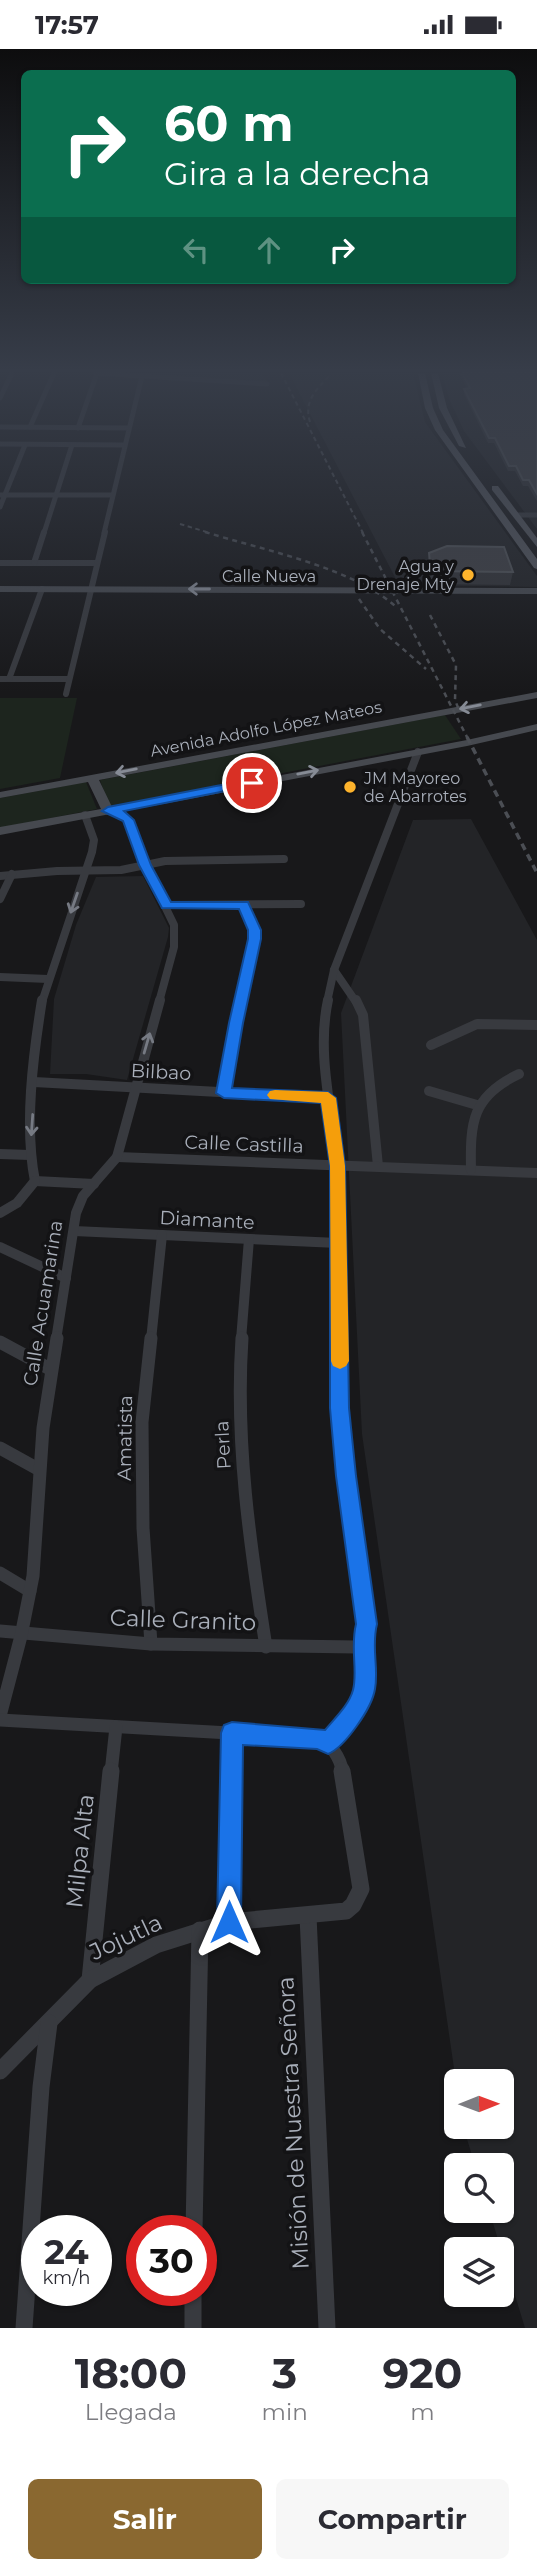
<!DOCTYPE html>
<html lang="es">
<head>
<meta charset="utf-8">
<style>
  body { margin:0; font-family:Montserrat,sans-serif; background:#f7f7f7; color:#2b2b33; height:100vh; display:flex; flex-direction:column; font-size:26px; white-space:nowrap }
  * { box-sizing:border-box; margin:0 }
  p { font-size:23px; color:#7c7c81 }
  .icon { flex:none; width:38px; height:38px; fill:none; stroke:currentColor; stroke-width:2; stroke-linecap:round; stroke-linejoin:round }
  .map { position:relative; height:2279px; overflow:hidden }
  .sheet { display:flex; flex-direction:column; background:#fff; flex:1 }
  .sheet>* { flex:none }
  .guide { position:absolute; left:21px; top:21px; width:495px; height:214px; border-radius:10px; box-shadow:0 2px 5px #0004; background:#0b6e4f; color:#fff; overflow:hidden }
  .needle { width:46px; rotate:89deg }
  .tools { position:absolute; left:444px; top:2020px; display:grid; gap:14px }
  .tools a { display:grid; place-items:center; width:70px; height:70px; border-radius:10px; background:#fff; box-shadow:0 2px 5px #0004; font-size:35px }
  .speed { position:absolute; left:21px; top:2166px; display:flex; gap:14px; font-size:35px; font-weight:700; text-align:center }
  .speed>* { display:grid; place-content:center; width:91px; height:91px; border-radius:50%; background:#fff; box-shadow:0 2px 5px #0004; line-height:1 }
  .speed small { font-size:18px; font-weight:400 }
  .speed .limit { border:10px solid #d22; background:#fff; color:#111 }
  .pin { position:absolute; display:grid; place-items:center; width:60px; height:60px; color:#fff; margin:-30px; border:4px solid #fff; border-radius:50%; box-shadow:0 2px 7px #0007 }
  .me { position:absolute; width:77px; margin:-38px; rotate:0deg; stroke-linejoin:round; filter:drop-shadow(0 0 5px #0008) }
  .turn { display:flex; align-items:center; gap:24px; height:147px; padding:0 28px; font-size:32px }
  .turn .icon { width:91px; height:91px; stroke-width:2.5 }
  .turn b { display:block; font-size:49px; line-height:60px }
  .lanes { display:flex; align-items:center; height:66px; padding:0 28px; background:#0003; justify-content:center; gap:35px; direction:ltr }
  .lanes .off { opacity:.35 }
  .eta { display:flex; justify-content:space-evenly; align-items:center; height:119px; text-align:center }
  .eta b { font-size:42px; font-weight:700; line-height:49px }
  .button { display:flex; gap:14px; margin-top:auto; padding:14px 28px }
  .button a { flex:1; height:80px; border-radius:10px; background:#8a6830; color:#fff; font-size:28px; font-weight:700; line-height:80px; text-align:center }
  .button a+a { background:#f7f7f7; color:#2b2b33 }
  .status { display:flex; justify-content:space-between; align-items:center; height:49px; padding:0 35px; background:#fff; direction:ltr }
  .status svg { height:19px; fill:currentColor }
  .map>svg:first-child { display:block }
  .built { fill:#232427 }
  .green { fill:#1d251e }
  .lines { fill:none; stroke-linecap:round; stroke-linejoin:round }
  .street-far5 { stroke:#383a3f; stroke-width:5 }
  .street-far4 { stroke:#383a3f; stroke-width:6 }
  .street-far3 { stroke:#383a3f; stroke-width:8 }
  .street-far2 { stroke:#383a3f; stroke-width:10 }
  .street-far1 { stroke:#383a3f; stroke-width:13 }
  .street { stroke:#383a3f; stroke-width:17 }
  .secondary { fill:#46494f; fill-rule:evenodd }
  .primary { fill:#54575e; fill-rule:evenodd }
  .rail-far2 { stroke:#4b4e54; stroke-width:2; stroke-dasharray:4.5 3.5; stroke-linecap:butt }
  .rail-far1 { stroke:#4b4e54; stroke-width:2.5; stroke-dasharray:5 4.5; stroke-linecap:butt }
  .rail { stroke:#4b4e54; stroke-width:3.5; stroke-dasharray:7 5; stroke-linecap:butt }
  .wall { fill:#333438 }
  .building { fill:#404146; stroke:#505358; stroke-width:2 }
  .oneway { stroke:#868b95 }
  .oneway2 { stroke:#767a83 }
  .route { fill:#1a73e8; stroke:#114b97; stroke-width:2 }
  .slow { fill:#f59e0b }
  .poi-dot { fill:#fdb32c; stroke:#131315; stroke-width:2.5 }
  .labels { text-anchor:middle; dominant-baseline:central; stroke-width:7; stroke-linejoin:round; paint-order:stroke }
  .far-poi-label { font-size:16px; fill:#a9afba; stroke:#131315; text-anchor:end }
  .far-street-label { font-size:16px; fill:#a9afba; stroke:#131315 }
  .street-label { font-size:19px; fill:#a9afba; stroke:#131315 }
  .near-street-label { font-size:23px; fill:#a9afba; stroke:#131315 }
</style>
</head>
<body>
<div class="status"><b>17:57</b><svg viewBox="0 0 49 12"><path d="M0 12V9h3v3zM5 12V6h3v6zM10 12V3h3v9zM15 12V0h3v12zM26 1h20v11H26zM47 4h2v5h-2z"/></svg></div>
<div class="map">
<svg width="537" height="2279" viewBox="0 0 537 2279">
  <rect width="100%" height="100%" fill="#18181a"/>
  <!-- built -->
  <g class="built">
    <polygon points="138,324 263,324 267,333"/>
    <polygon points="289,324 413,324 425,373 537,527 537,538 399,536"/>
    <polygon points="442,324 537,324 537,480 464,382 449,350"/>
    <polygon points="471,770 537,891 537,2279 525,2279 489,2161 502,2161 502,2116 475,2116 463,2077 502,2077 502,2032 457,2032 457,2040 362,1385 341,964 413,771"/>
    <polygon points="143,827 169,879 168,888 127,1031 86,1025 50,1025 54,950 76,876 96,828"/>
  </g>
  <!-- green -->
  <g class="green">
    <polygon points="0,649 77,649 60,729 0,740"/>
    <polygon points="445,666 461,690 109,757 100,731"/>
    <polygon points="86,733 97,760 0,779 0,749"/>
  </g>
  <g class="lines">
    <!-- street-far5 -->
    <g class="street-far5">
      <polyline points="95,324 267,335"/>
      <polyline points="0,349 12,324"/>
      <polyline points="0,378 128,379"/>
      <polyline points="30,378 54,324"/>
      <polyline points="78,379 97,324"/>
      <polyline points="0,395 124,396"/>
      <polyline points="0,446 112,446"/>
      <polyline points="0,458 25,396"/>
      <polyline points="516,466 537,466"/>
      <polyline points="44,484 72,396"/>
      <polyline points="104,484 142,327"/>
    </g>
    <!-- street-far4 -->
    <g class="street-far4">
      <polyline points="0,514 96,514"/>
      <polyline points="34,514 44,483"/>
      <polyline points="0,630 68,630"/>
      <polyline points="9,630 42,540"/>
      <polyline points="66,645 105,483"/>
    </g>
    <!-- street-far3 -->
    <g class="street-far3">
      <polyline points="108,762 123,766 128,771 145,816 174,876 174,898 159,953"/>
      <polyline points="0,827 57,822 121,821 165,812 284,810"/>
      <polyline points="0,850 12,825"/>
      <polyline points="166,856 301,855"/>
      <polyline points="334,921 356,953"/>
      <polyline points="0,928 48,930"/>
      <polyline points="42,953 92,803 94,791 85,766"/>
      <polyline points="241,953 255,890 255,881 244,856"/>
      <polyline points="327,953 334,921 418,703"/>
    </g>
    <!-- street-far2 -->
    <g class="street-far2">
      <path d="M328,951c-12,55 5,112 9,167 4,57 1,115 2,173"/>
      <polyline points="356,951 363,966 378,1117"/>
      <polyline points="431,996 477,975 537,976"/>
      <polyline points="34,1033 328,1049"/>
      <polyline points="429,1042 477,1056"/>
      <polyline points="224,1044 241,951"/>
      <polyline points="0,1105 30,1106"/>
      <polyline points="117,1108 537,1124"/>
      <path d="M471,1121c-1,-48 1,-74 48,-96"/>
      <path d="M35,1132c-11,-55 -2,-125 7,-181"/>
      <polyline points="35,1132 94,1135"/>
      <polyline points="0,1164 17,1154 35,1132"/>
      <polyline points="74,1182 338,1194"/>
      <polyline points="0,1198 66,1229"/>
      <polyline points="56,1291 76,1164 83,1147 117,1108 160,951"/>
      <polyline points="151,1291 162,1186"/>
      <polyline points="241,1291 249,1190"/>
    </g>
    <!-- street-far1 -->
    <g class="street-far1">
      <polyline points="151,1289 142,1373 143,1479 151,1595"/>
      <path d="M242,1289c-7,104 8,207 24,309"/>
      <polyline points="0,1293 50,1320"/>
      <polyline points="0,1399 38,1420"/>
      <polyline points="0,1524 30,1542"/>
      <polyline points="0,1582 151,1595 356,1598 362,1593"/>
      <polyline points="0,1667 21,1587 33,1527 43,1379 57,1289"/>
      <path d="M0,1671l318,18c14,7 22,19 25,35"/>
      <path d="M328,1694c13,-15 34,-34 37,-54 3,-21 -4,-42 1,-65 -13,-96 -26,-190 -27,-286"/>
      <polyline points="111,1724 116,1678"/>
      <polyline points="231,1724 232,1684"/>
    </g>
    <!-- street -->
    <g class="street">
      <polyline points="308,1867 327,2279"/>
      <polyline points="229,1873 231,1722"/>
      <polyline points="90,1931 111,1722"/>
      <polyline points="0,2022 90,1931 156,1896 229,1873 346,1862 353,1856 361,1840 342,1722"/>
      <polyline points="194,2182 200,1881"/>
      <polyline points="193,2242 193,2279"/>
      <polyline points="24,2279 41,2038 49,1974"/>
    </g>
    <!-- secondary -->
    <g class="secondary">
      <polygon points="0,537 537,539 537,545 0,543"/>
      <polygon points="537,643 537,649 99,731 112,758 467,691 537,675 537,681 467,697 0,786 0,778 101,760 88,733 0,749 0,743"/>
    </g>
    <!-- primary -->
    <g class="primary">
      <polygon points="418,324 425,324 433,359 443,381 537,510 537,520 534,519 435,381 425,359"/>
      <polygon points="431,324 438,324 447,359 466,399 459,397 439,359"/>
      <polygon points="492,437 498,437 537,489 537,498 492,441"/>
    </g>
    <!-- rail-far2 -->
    <g class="rail-far2">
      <polyline points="281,324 363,484"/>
      <path d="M310,373c-7,-22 8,-34 22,-49"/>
      <polyline points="180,475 210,484"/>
    </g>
    <!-- rail-far1 -->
    <g class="rail-far1">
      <path d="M205,483c58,18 146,35 190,74"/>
      <polyline points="362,483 468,690"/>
      <polyline points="359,550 380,580 426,620"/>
      <polyline points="430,566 456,616 455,651 459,661"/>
    </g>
    <!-- rail -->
    <polyline class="rail" points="467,688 537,824"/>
  </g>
  <!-- wall -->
  <g class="wall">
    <polygon points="459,324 537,324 537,452 528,437 523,437 515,422 508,422 494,394 488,394 464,345 464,340 467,340"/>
    <polygon points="429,504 513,523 510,536 430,535 427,517"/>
  </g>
  <!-- building -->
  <g class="building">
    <polygon points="462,324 537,324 537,445 529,431 523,431 516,417 509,417 495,389 489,389 464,340 470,339"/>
    <polygon points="447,497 504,498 513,523 431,522 429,504"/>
  </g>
  <!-- one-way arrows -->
  <defs><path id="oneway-shaft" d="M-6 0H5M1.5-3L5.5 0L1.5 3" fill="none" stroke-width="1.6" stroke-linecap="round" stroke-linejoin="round" transform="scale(1.75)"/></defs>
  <g class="oneway">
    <use href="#oneway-shaft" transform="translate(199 540) rotate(-180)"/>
    <use href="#oneway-shaft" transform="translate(470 658) rotate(169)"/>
    <use href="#oneway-shaft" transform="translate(126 722) rotate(169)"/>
    <use href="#oneway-shaft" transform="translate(308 723) rotate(-11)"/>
  </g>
  <g class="oneway2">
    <use href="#oneway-shaft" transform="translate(74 854) rotate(109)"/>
    <use href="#oneway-shaft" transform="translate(147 994) rotate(-74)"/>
    <use href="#oneway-shaft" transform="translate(32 1076) rotate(94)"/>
  </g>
  <!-- sky -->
  <linearGradient id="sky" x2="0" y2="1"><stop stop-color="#0d0d0e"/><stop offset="0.5" stop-color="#373d49"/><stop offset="1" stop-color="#373d49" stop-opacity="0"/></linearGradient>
  <rect width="537" height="643" fill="url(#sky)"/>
  <!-- route -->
  <path class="route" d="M252,730l4,1v5l-132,26 10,9 17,45 20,37h77l13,28v9l-18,84 -11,65 96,4 8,6 9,68 4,242 7,68 21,148c-6,24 2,43 -2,65 -3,19 -30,58 -47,65l-11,-5 -74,-4 -2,177 -3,8 -9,4 -8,-4 -4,-8 4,-189 3,-8 8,-3 93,8c10,-12 24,-25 28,-40 5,-19 -3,-42 3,-66l-20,-148 -6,-68v-242l-9,-63 -97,-5 -8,-5 13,-70 19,-84v-9l-9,-21 -77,-1 -23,-43 -16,-44 -21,-10 6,-4z"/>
  <!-- slow -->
  <polygon class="slow" points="275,1041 328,1043 336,1049 345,1117 349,1312 346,1317 340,1320 333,1317 331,1312 330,1117 321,1054 270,1050 267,1046 270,1042"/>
  <!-- markers -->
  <g class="poi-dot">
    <circle cx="468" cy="526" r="7"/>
    <circle cx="350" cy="738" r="7"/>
  </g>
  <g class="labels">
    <!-- far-poi labels -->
    <g class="far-poi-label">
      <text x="454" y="517">Agua y<tspan x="454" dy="18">Drenaje Mty</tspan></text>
      <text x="364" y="729" text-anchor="start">JM Mayoreo<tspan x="364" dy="18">de Abarrotes</tspan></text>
    </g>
    <!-- far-street labels -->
    <g class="far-street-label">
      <text x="269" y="527">Calle Nueva</text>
      <text transform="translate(266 680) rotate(-11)">Avenida Adolfo López Mateos</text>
    </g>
    <!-- street labels -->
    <g class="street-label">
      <text transform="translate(161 1023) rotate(3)">Bilbao</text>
      <text transform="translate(244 1095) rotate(2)">Calle Castilla</text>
      <text transform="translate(207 1171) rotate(3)">Diamante</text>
      <text transform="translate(43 1254) rotate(-81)">Calle Acuamarina</text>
      <text transform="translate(125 1389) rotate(-89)">Amatista</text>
      <text transform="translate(223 1396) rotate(-93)">Perla</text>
    </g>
    <!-- near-street labels -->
    <g class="near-street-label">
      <text transform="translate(183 1571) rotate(2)">Calle Granito</text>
      <text transform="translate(80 1802) rotate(-84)">Milpa Alta</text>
      <text transform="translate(126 1888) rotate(-25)">Jojutla</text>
      <text transform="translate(293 2074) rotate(-93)">Misión de Nuestra Señora</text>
    </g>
  </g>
</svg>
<div class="tools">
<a><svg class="needle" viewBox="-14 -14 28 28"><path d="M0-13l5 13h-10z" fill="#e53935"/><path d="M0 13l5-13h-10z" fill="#7c7c81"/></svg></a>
<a><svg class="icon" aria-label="search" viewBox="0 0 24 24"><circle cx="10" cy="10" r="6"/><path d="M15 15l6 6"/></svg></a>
<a><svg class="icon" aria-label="layers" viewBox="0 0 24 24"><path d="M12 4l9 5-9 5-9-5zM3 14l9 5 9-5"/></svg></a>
</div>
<div class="speed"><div>24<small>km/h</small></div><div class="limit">30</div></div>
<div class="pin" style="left:252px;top:734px;background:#d93025"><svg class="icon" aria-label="arrive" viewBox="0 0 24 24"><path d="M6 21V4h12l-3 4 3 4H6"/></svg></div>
<svg class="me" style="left:229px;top:1873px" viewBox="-20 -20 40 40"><path d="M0-17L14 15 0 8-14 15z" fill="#1a73e8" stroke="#fff" stroke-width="4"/></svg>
<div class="guide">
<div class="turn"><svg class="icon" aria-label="right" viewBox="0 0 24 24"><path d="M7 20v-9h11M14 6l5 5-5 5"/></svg><div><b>60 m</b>Gira a la derecha</div></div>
<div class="lanes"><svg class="icon off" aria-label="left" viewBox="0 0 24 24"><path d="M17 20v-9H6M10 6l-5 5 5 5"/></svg><svg class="icon off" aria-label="ahead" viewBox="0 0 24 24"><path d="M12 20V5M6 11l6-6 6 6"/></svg><svg class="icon" aria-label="right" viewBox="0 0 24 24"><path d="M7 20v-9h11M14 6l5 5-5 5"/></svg></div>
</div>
</div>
<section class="sheet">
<div class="eta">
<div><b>18:00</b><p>Llegada</p></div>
<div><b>3</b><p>min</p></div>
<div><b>920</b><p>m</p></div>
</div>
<div class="button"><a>Salir</a><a>Compartir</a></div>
</section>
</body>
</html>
